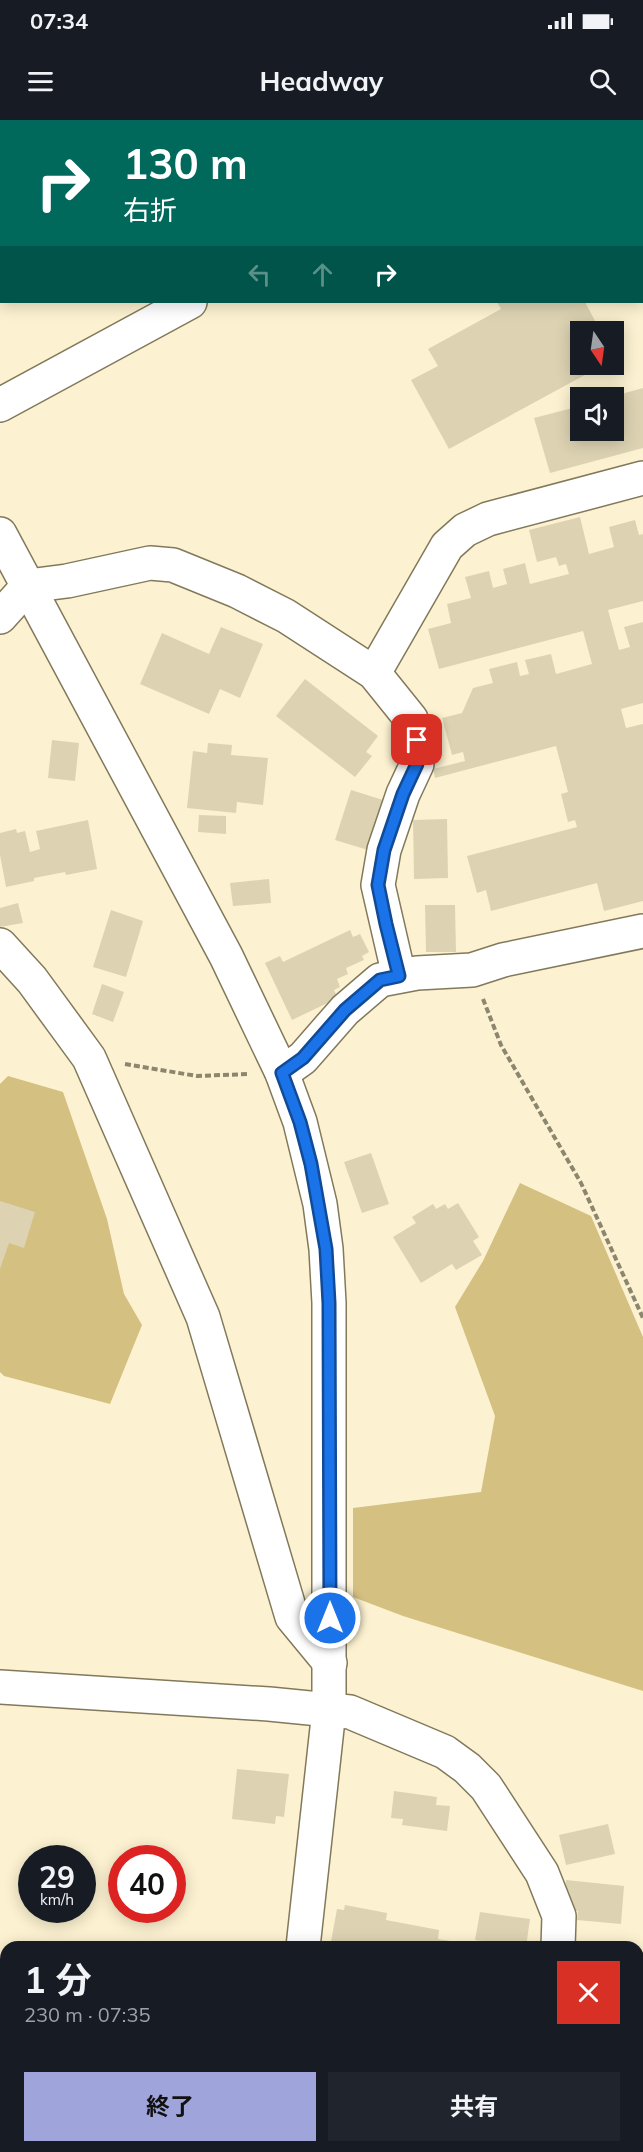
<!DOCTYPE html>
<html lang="ja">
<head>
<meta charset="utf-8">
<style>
  body { margin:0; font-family:Mulish,"Noto Sans JP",sans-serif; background:#20242c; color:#f1f3f6; height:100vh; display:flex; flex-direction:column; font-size:22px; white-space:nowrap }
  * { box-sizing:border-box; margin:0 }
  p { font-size:20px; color:#9ea1a6 }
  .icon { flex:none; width:33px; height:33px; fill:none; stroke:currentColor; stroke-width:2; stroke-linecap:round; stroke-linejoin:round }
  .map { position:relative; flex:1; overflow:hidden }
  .details { position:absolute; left:0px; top:1821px; width:644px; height:212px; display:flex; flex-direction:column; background:#171b24; border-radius:18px 18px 0 0; box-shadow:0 3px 15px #0003 }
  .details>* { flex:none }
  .guide { position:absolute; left:0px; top:0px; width:644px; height:183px; box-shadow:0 3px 15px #0003; background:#00695c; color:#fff; overflow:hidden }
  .needle { width:39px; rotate:167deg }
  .buttons { position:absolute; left:570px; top:201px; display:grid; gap:12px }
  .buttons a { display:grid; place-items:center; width:54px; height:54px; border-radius:0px; background:#171b24; box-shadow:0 3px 15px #0003; font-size:30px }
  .speed { position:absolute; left:18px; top:1725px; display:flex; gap:12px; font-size:30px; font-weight:700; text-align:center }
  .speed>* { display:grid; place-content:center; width:78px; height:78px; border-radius:50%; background:#171b24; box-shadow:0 3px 15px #0003; line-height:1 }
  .speed small { font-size:15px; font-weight:400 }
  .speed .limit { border:9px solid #d22; background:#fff; color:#111 }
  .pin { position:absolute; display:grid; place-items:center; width:51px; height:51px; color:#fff; margin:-26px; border-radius:12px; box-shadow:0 3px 9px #0006 }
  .me { position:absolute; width:66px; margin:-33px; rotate:0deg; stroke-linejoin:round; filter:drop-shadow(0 0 4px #0008) }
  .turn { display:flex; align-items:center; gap:21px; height:126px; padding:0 24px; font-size:27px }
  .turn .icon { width:78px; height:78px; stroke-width:2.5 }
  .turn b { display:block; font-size:42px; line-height:51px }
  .lanes { display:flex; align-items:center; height:57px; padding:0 24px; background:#0003; justify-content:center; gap:30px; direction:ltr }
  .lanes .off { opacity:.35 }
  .round { display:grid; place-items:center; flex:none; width:63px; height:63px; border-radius:0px; background:#20242c }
  .overview { display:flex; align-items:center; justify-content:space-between; height:102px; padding:0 24px }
  h1 { font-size:36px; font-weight:700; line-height:45px }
  .action { display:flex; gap:12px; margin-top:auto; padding:12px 24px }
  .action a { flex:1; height:69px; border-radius:0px; background:#9fa4da; color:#111; font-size:24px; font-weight:700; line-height:69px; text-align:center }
  .action a+a { background:#20242c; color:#f1f3f6 }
  .status { display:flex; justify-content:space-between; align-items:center; height:42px; padding:0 30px; background:#171b24; direction:ltr }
  .status svg { height:16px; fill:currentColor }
  header { display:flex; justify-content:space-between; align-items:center; height:78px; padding:0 24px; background:#171b24; font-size:27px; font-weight:700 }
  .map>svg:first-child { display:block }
  .green { fill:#d4c080 }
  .building { fill:#ddd3b3 }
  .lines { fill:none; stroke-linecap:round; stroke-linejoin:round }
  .minor-casing { stroke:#82795b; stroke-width:36 }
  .path { stroke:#8c866f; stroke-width:4; stroke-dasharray:6 3; stroke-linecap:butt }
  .minor { stroke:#fff; stroke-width:33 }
  .route-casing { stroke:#114b97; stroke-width:15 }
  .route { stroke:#1a73e8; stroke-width:10 }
</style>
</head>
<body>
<div class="status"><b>07:34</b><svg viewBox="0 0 49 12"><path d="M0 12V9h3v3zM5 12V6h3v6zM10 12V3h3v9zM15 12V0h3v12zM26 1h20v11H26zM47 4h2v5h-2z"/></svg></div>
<header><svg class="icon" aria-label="menu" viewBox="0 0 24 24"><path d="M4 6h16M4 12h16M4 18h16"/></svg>Headway<svg class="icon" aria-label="search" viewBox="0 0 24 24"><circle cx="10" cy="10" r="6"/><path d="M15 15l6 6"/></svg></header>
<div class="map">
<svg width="643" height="2032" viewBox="0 0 643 2032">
  <rect width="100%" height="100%" fill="#fcf2d1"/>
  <!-- green -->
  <g class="green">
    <polygon points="8,956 63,972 107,1099 124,1174 142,1205 110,1284 4,1256 0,1252 0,964"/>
    <polygon points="520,1063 591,1096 643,1217 643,1571 403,1496 353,1477 353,1388 481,1372 495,1296 455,1187 483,1141"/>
  </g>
  <!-- building -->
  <g class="building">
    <polygon points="497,182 585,182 601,212 580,212 580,244 605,244 449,329 411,260 438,246 428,229 501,189"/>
    <polygon points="643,268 643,328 550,353 534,298 580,286 580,310 614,310 614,276"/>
    <polygon points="580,397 589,434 614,427 609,407 635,400 639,415 643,414 643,481 608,490 619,530 630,527 624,507 643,502 643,583 621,589 626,608 643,604 643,781 604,791 597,763 491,791 486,770 477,773 467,736 577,707 575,700 568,702 561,674 568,672 556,626 435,658 433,649 465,641 463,632 452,635 442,598 462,593 473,568 493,563 489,549 517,542 520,556 529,554 525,540 551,534 556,554 592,544 583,511 439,549 428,509 451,503 447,484 471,478 465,457 489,451 493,468 507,464 503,449 525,443 530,464 569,454 566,444 559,446 556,437 537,442 529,410"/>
    <polygon points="221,507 263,524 240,578 220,569 209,594 140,564 162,513 209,534"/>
    <polygon points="305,559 378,616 366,632 372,636 355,657 276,596"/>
    <polygon points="52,620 79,623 75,661 48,658"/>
    <polygon points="208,623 232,625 231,635 268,638 263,685 237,682 236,693 187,688 193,631 207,633"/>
    <polygon points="351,670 383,680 368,730 335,720"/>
    <polygon points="199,695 226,696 226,714 198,712"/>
    <polygon points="447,699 448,758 414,759 413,700"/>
    <polygon points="88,700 97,749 66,755 65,752 34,758 34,761 6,767 0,735 0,713 16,709 17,713 25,711 30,732 40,729 36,711"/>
    <polygon points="269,759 271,783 233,786 230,763"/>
    <polygon points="18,783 23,803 0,807 0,788"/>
    <polygon points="425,785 455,785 456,832 426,832"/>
    <polygon points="111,790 143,801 126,857 93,847"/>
    <polygon points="350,810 353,817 360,814 369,832 362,836 364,840 346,848 348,854 337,859 340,867 334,870 338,878 292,900 265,843 280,836 283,842"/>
    <polygon points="102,864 124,872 113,902 92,894"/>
    <polygon points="371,1033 389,1084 362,1093 344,1042"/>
    <polygon points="0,1081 35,1092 24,1128 9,1123 0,1149"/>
    <polygon points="458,1083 479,1117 473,1121 482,1135 456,1150 452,1144 421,1163 393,1117 416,1103 412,1097 433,1084 436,1089 445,1084 448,1089"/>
    <polygon points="237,1649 289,1654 284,1697 276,1696 275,1704 232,1699"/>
    <polygon points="394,1671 437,1677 436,1685 450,1686 447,1711 402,1705 403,1699 391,1698"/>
    <polygon points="608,1704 615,1734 566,1745 559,1715"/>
    <polygon points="566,1760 624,1766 621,1804 577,1800 578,1791 568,1791 564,1781"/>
    <polygon points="345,1785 387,1793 386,1800 439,1810 438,1819 469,1824 469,1827 361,1827 361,1825 348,1823 348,1827 330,1827 337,1789 344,1790"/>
    <polygon points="480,1792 530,1799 526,1827 475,1820"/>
    <polygon points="638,1912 643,1913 643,1953 638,1952"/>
    <polygon points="643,1992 643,2027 642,2027 638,1993"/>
    <polygon points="369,2026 392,2028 392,2032 368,2032"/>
    <polygon points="449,2026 496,2026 495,2032 448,2032"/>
    <polygon points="314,2027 335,2031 334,2032 314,2032"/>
    <polygon points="564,2027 566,2032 545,2032 545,2031"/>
  </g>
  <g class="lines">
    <defs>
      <g id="minor">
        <polyline points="520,2 523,0"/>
        <polyline points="0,285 190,182"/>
        <polyline points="0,414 226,836 282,953 300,1002 320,1084 326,1129 329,1183 329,1590 303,1827"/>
        <polyline points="0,497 28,466 67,461 150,443 173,445 237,471 286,496 374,553 411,599 417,620 417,644 403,674 384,730 378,765 399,856"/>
        <polyline points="374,553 447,426 465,410 488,399 643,358"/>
        <polyline points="0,825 32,860 89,938 203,1197 292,1497 330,1543"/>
        <polyline points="282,953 303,938 345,890 380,860 417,853 472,850 503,840 643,811"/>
        <polyline points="0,1567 269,1584 350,1592 445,1632 467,1648 486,1667 542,1753 559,1796 558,1827"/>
        <polyline points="516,2026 516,2032"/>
        <polyline points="268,2032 269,2026"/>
      </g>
    </defs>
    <!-- minor casing -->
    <use href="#minor" class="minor-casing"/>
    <!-- path -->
    <g class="path">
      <polyline points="483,879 501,925 581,1063 643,1198"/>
      <polyline points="125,944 197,956 248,954"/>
    </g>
    <!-- minor -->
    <use href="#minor" class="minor"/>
  </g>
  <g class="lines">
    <defs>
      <polyline id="route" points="330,1498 329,1183 326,1129 311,1044 300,1002 282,953 303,938 345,890 380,860 399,856 386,804 378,765 384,730 403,674 417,644 417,620"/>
    </defs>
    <!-- route casing -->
    <use href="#route" class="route-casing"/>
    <!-- route -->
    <use href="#route" class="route"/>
  </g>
</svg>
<div class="buttons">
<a><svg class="needle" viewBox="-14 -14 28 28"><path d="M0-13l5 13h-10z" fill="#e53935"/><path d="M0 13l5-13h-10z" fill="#9ea1a6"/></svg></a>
<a><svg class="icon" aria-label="sound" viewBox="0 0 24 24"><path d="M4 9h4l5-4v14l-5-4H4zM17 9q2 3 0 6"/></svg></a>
</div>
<div class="speed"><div>29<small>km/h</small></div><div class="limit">40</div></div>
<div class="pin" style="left:417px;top:620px;background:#d93025"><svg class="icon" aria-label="arrive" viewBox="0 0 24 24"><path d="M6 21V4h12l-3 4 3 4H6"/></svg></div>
<svg class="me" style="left:330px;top:1498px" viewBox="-20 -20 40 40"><circle r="17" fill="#1a73e8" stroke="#fff" stroke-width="3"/><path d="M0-11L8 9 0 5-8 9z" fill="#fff"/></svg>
<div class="guide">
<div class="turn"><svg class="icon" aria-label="right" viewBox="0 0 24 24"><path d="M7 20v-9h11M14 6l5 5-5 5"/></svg><div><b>130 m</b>右折</div></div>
<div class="lanes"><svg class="icon off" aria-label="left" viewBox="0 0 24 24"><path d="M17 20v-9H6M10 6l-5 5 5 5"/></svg><svg class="icon off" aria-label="ahead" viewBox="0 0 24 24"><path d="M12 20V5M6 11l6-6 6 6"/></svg><svg class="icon" aria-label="right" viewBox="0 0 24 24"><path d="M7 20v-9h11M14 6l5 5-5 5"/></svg></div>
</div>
<section class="details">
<div class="overview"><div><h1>1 分</h1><p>230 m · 07:35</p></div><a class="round" style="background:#d93025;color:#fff"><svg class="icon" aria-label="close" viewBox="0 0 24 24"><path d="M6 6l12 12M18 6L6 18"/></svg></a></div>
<div class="action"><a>終了</a><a>共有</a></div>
</section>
</div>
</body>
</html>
